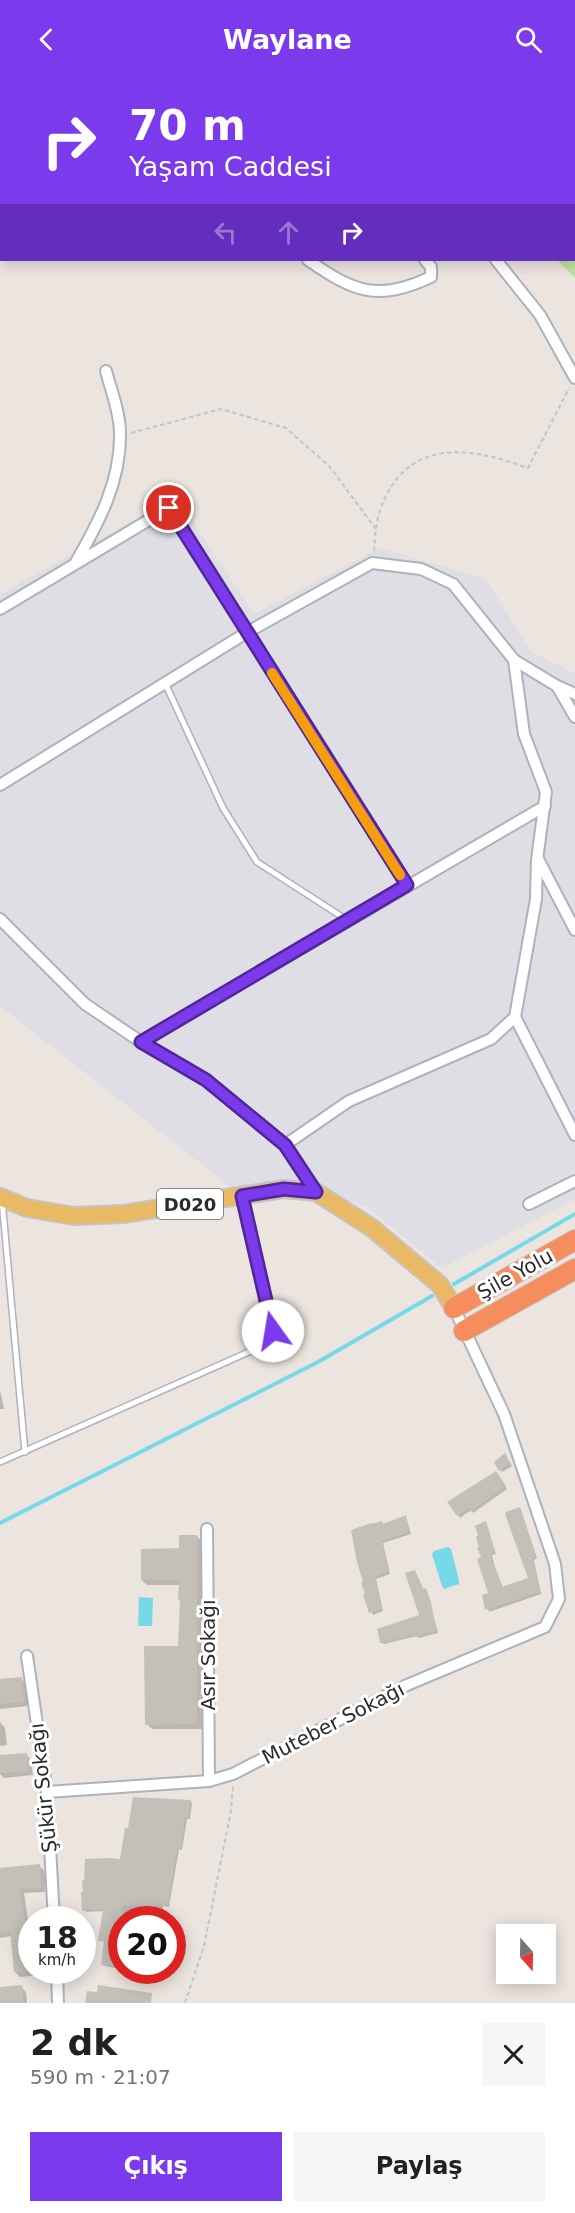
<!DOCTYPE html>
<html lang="tr">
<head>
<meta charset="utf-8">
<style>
  body { margin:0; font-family:"DejaVu Sans",sans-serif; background:#f6f6f6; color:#202124; height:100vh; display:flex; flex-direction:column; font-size:22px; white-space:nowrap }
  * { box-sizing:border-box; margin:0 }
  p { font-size:20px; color:#757577 }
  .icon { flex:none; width:33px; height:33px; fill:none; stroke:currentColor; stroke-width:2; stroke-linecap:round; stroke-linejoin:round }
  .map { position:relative; height:1925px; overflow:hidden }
  .panel { display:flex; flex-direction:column; background:#fff; flex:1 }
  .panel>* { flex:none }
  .banner { position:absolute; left:0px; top:0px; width:576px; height:183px; box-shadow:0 3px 15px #0003; background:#7c3aed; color:#fff; overflow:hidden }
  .needle { width:39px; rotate:160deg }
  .fabs { position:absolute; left:496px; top:1846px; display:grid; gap:12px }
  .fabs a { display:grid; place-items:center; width:60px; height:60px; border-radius:0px; background:#fff; box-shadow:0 3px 15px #0003; font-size:30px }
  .speed { position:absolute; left:18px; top:1828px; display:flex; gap:12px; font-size:30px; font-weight:700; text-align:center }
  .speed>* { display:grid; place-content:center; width:78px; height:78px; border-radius:50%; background:#fff; box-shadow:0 3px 15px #0003; line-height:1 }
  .speed small { font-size:15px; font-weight:400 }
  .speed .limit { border:9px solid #d22; background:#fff; color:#111 }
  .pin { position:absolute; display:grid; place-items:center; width:51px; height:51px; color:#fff; margin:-26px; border:3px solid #fff; border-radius:50%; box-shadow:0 2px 6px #0007 }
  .me { position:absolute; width:66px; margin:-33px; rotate:347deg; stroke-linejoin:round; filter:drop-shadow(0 0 4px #0008) }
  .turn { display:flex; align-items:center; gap:21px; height:126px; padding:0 30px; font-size:27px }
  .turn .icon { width:78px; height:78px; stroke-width:2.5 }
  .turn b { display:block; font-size:42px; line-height:51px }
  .lanes { display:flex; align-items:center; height:57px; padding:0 30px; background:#0003; justify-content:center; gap:30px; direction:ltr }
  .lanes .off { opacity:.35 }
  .round { display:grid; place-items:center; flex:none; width:63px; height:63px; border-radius:0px; background:#f6f6f6 }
  .summary { display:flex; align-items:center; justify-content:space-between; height:102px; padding:0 30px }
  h1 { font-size:36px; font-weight:700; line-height:45px }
  .action { display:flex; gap:12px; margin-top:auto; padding:12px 30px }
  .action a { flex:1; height:69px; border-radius:0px; background:#7c3aed; color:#fff; font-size:24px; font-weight:700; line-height:69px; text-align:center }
  .action a+a { background:#f6f6f6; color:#202124 }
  header { display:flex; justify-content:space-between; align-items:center; height:78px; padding:0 30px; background:#7c3aed; color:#fff; font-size:27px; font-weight:700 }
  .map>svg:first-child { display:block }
  .industrial { fill:#dfdee5; fill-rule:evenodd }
  .green { fill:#bce09d }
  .water { fill:#76d9e8 }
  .shadow { fill:#0003 }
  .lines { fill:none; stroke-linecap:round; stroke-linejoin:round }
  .stream { stroke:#76d9e8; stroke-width:4 }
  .building { fill:#c5bfb9 }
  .lane-casing { stroke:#aeb2bb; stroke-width:8 }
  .street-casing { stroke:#aeb2bb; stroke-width:14 }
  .primary-casing { stroke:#c4c4c4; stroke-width:20 }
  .highway-casing { stroke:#c4c4c4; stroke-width:22 }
  .path { stroke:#c4c4c4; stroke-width:2; stroke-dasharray:4.5 3; stroke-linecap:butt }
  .lane { stroke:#fff; stroke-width:5 }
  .street { stroke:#fff; stroke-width:10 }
  .primary { stroke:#e9b965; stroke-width:16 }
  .highway { stroke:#f68d5f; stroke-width:20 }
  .route-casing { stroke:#51269a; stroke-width:15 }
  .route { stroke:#7c3aed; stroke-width:10 }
  .slow { stroke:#f59e0b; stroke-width:10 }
  .labels { text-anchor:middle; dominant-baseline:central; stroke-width:6; stroke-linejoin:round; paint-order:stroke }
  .shield { fill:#fff; stroke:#6b6b6b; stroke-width:1.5 }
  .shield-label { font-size:18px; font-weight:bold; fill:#2b2b2b }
  .street-label { font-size:20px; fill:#2b2b2b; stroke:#fff }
</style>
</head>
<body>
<header><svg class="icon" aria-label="back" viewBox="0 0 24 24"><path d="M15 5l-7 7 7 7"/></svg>Waylane<svg class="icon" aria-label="search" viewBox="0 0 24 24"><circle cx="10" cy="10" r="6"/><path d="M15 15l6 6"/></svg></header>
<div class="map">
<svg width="575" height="1925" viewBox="0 0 575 1925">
  <rect width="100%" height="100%" fill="#ece4de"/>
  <!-- industrial -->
  <path class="industrial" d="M176,418l78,118 126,-66 106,31 45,73 44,21v526l-133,69 -75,-61 -51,-17 -74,6 -242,-190v-412zM141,964l68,36 63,57z"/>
  <!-- green -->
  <polygon class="green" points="343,0 575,0 575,200 557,182 574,182 574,2"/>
  <!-- water -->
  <g class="water">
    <polygon points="448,1469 451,1471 459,1502 459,1506 444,1511 442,1508 432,1476 434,1473"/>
    <polygon points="139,1519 153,1520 152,1548 138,1548"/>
  </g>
  <!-- shadow -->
  <g class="shadow">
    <polygon points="0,1312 4,1331 0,1331"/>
    <polygon points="505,1377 512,1388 502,1394 496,1385"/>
    <polygon points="498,1397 507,1411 473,1435 471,1432 460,1440 449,1424"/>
    <polygon points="520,1430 537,1480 534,1482 541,1516 489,1534 484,1518 490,1516 483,1480 486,1445 496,1476 492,1477 495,1489 503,1510 530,1501"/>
    <polygon points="406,1439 411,1456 383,1465 390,1496 376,1501 383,1533 373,1537 364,1517 367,1516 382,1444 384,1447"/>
    <polygon points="197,1458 202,1464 202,1651 152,1651 147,1646 180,1569 180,1507 147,1507 142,1502"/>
    <polygon points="416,1496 424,1512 427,1514 438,1555 419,1560 417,1558 384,1566 381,1564 421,1538"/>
    <polygon points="21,1601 26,1606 28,1628 0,1631 0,1602"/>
    <polygon points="0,1644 5,1650 7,1667 0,1668"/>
    <polygon points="26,1676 31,1682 33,1697 4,1700 0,1696 0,1679"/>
    <polygon points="190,1723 192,1725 190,1741 187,1741 182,1772 179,1771 169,1829 163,1828 161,1842 122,1842 122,1891 105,1888 102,1886 106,1865 100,1862 104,1833 86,1834 84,1832 121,1783"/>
    <polygon points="39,1788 45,1793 45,1814 24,1815 32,1869 32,1893 50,1893 51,1896 20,1899 15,1894 12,1858 0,1860 0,1792"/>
    <polygon points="21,1909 26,1914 27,1925 0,1925 0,1911"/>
  </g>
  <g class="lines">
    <!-- stream -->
    <g class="stream">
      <polyline points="454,1206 575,1136"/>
      <polyline points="0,1445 318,1284 432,1218"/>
    </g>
  </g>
  <!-- building -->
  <g class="building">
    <polygon points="505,1375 510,1385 499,1393 494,1384"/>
    <polygon points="496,1393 506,1408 470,1434 469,1430 457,1438 447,1424"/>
    <polygon points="520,1429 536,1478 533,1479 540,1514 485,1532 482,1517 488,1515 477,1481 481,1479 477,1470 479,1469 476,1459 478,1458 475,1448 486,1443 495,1474 491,1475 493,1485 502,1509 528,1500 505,1436 506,1434"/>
    <polygon points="406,1437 409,1454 382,1463 388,1494 375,1499 382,1531 369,1535 363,1516 365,1515 361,1505 363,1504 357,1484 351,1452 371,1445 371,1446 382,1443 383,1446"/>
    <polygon points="179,1457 197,1457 197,1646 145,1647 144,1568 178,1568 180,1522 178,1522 179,1502 141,1502 141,1471 179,1470"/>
    <polygon points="415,1492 423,1511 426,1510 431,1524 436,1553 416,1559 415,1557 380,1565 377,1551 419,1537 405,1495"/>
    <polygon points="22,1599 24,1624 0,1626 0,1601"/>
    <polygon points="27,1675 28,1693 0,1695 0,1677"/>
    <polygon points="133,1719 191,1722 188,1740 185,1739 181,1770 177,1770 168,1828 123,1827 118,1878 122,1878 122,1890 101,1887 104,1863 98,1863 103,1831 82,1833 81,1814 83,1814 82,1803 84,1802 85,1781 110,1780 120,1781 125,1750 128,1750"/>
    <polygon points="40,1786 41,1810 20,1811 28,1869 32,1869 32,1893 14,1894 10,1853 0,1855 0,1790"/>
    <polygon points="22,1907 23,1925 0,1925 0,1909"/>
    <polygon points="98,1907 152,1915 151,1925 85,1925 87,1913 97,1914"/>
  </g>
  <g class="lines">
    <defs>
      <g id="lane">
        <polyline points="165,605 223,730 257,784 347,842"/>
        <polyline points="2,1122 25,1374"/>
        <polyline points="0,1384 260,1269 273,1253 242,1120"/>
      </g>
      <g id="street">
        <polyline points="145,0 146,2"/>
        <polyline points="244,0 245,2"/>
        <path d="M308,182c46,32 69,42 123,17v-10l-6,-7"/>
        <polyline points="496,182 540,237 575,300"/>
        <path d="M76,484c23,-40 45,-81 44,-129 0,-20 -9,-43 -14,-62"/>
        <polyline points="0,531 169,430 407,807"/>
        <polyline points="557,608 575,616"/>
        <polyline points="0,707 246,555 372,485 421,491 453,506 514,582 557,608 575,639"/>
        <polyline points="538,781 575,852"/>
        <polyline points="0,841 85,926 141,964 206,1002 285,1067 316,1114"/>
        <polyline points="515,939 575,1057"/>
        <polyline points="141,964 545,728"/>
        <polyline points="285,1067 349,1023 491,961 515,939 536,821 537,782 546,714 524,656 514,582"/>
        <polyline points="529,1126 575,1103"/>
        <polyline points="207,1451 209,1703"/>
        <polyline points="27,1578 47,1714 54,1842"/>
        <polyline points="47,1714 209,1703 233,1696 407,1607 545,1549 559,1521 555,1486 504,1336 454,1230"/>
        <polyline points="57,1893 58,1925"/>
      </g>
      <polyline id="primary" points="0,1119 27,1130 74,1138 123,1136 284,1111 316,1114 372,1150 440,1207 454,1230"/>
      <g id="highway">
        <polyline points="454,1230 575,1162"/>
        <polyline points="464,1253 575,1191"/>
      </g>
    </defs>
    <!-- lane casing -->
    <use href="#lane" class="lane-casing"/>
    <!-- street casing -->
    <use href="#street" class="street-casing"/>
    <!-- primary casing -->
    <use href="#primary" class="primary-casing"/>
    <!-- highway casing -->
    <use href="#highway" class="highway-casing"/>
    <!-- path -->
    <g class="path">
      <polyline points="131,355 221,331 286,350 329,388 376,451"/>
      <path d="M374,473c1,-15 2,-32 8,-46 27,-68 89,-58 146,-37l41,-80"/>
      <polyline points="185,1925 204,1868 231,1733 233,1708"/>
    </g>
    <!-- lane -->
    <use href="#lane" class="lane"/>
    <!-- street -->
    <use href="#street" class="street"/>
    <!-- primary -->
    <use href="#primary" class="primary"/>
    <!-- highway -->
    <use href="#highway" class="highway"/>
  </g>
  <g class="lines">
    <defs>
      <polyline id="route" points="169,430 407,807 141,964 206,1002 285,1067 316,1114 284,1111 242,1118 273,1253"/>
    </defs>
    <!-- route casing -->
    <use href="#route" class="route-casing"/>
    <!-- route -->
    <use href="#route" class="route"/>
    <!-- slow -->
    <polyline class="slow" points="272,595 400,797"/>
  </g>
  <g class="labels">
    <!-- shield labels -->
    <rect class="shield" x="157" y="1111" width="66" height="30" rx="4.5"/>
    <g class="shield-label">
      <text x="190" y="1126">D020</text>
    </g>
    <!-- street labels -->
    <g class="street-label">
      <text transform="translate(515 1196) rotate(-29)">Şile Yolu</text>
      <text transform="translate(208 1577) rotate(-90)">Asır Sokağı</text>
      <text transform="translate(333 1645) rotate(-27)">Muteber Sokağı</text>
      <text transform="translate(43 1710) rotate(-96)">Şükür Sokağı</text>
    </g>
  </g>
</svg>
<div class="fabs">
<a><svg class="needle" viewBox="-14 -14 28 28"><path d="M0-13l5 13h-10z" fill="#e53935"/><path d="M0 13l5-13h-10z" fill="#757577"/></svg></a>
</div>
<div class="speed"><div>18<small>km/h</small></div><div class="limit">20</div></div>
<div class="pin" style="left:169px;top:430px;background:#d93025"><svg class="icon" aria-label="arrive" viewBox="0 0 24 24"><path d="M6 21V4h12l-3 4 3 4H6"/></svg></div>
<svg class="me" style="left:273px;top:1253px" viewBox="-20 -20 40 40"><circle r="19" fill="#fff"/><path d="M0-13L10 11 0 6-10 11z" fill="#7c3aed"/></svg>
<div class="banner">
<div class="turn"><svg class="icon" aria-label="right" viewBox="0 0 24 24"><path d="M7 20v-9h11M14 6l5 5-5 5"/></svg><div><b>70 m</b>Yaşam Caddesi</div></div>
<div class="lanes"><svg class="icon off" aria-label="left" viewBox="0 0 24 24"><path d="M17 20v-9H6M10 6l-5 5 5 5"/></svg><svg class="icon off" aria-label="ahead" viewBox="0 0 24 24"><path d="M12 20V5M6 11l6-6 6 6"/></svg><svg class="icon" aria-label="right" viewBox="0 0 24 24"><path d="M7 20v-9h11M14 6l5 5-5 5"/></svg></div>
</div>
</div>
<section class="panel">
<div class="summary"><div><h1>2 dk</h1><p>590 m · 21:07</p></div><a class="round"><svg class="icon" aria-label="close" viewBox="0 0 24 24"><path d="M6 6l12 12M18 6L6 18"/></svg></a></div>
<div class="action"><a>Çıkış</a><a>Paylaş</a></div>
</section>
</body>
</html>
